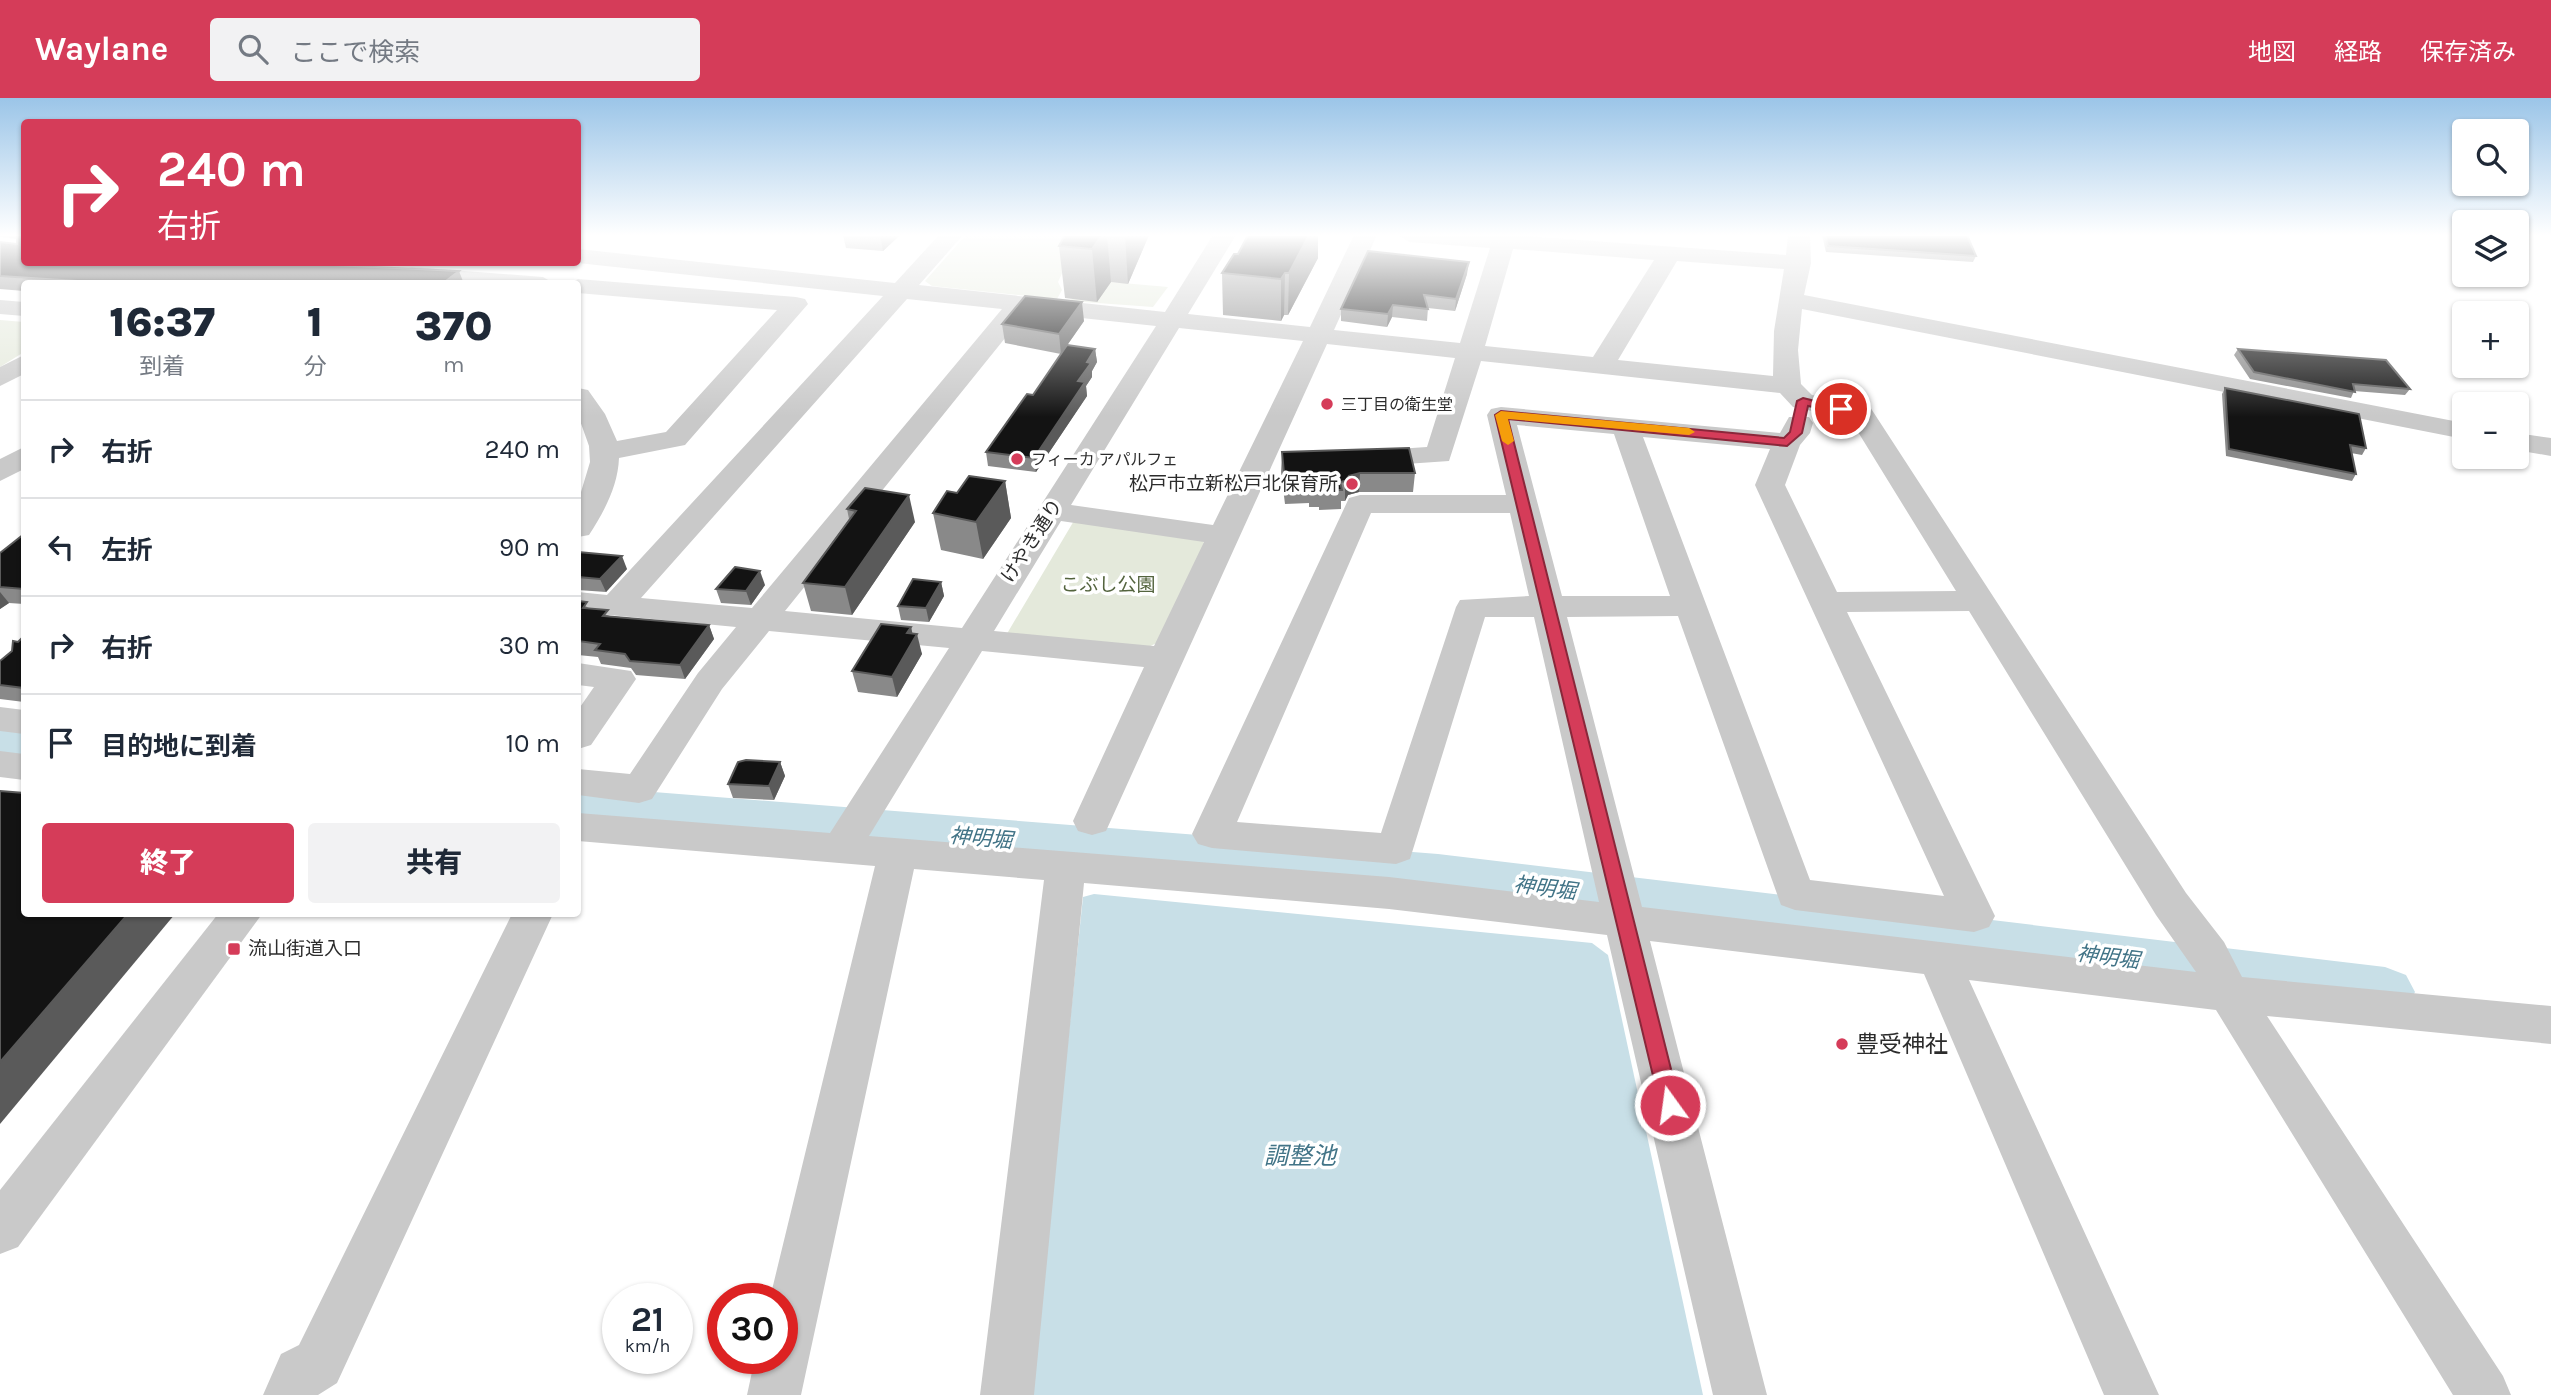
<!DOCTYPE html>
<html lang="ja">
<head>
<meta charset="utf-8">
<style>
  body { margin:0; font-family:Karla,"Noto Sans JP",sans-serif; background:#f2f2f3; color:#1f2937; height:100vh; display:flex; flex-direction:column; font-size:26px; white-space:nowrap }
  * { box-sizing:border-box; margin:0 }
  p { font-size:23px; color:#747a83 }
  .icon { flex:none; width:38px; height:38px; fill:none; stroke:currentColor; stroke-width:2; stroke-linecap:round; stroke-linejoin:round }
  .map { position:relative; flex:1; overflow:hidden }
  .side { position:absolute; left:21px; top:182px; width:560px; height:637px; display:flex; flex-direction:column; background:#fff; border-radius:7px; box-shadow:0 2px 5px #0004 }
  .side>* { flex:none }
  .banner { position:absolute; left:21px; top:21px; width:560px; height:147px; border-radius:7px; box-shadow:0 2px 5px #0004; background:#d53c59; color:#fff; overflow:hidden }
  .tools { position:absolute; left:2452px; top:21px; display:grid; gap:14px }
  .tools a { display:grid; place-items:center; width:77px; height:77px; border-radius:7px; background:#fff; box-shadow:0 2px 5px #0004; font-size:35px }
  .speed { position:absolute; left:602px; top:1185px; display:flex; gap:14px; font-size:35px; font-weight:700; text-align:center }
  .speed>* { display:grid; place-content:center; width:91px; height:91px; border-radius:50%; background:#fff; box-shadow:0 2px 5px #0004; line-height:1 }
  .speed small { font-size:18px; font-weight:400 }
  .speed .limit { border:10px solid #d22; background:#fff; color:#111 }
  .pin { position:absolute; display:grid; place-items:center; width:60px; height:60px; color:#fff; margin:-30px; border:4px solid #fff; border-radius:50%; box-shadow:0 2px 7px #0007 }
  .me { position:absolute; width:77px; margin:-38px; rotate:346deg; stroke-linejoin:round; filter:drop-shadow(0 0 5px #0008) }
  .turn { display:flex; align-items:center; gap:24px; height:147px; padding:0 21px; font-size:32px }
  .turn .icon { width:91px; height:91px; stroke-width:2.5 }
  .turn b { display:block; font-size:49px; line-height:60px }
  .eta { display:flex; justify-content:space-evenly; align-items:center; height:119px; text-align:center }
  .eta b { font-size:42px; font-weight:800; line-height:49px }
  .primary-button { display:flex; gap:14px; margin-top:auto; padding:14px 21px }
  .primary-button a { flex:1; height:80px; border-radius:7px; background:#d53c59; color:#fff; font-size:28px; font-weight:800; line-height:80px; text-align:center }
  .primary-button a+a { background:#f2f2f3; color:#1f2937 }
  ul { padding:0; list-style:none }
  li { display:flex; align-items:center; gap:21px; height:98px; padding:0 21px; border-top:2px solid #e0e1e3 }
  li div { flex:1 }
  li b { display:block; font-size:26px }
  li em { font-style:normal }
  header { display:flex; align-items:center; gap:42px; box-sizing:border-box; height:98px; padding:0 35px; background:#d53c59; color:#fff }
  header strong { font-size:33px }
  nav { display:flex; gap:38px; margin-inline-start:auto; font-size:24px }
  .search { width:490px; height:63px; background:#f2f2f3; display:flex; align-items:center; gap:18px; box-sizing:border-box; padding:0 24px; border-radius:7px; color:#747a83; font-size:26px }
  .map>svg:first-child { display:block }
  .green { fill:#e4e9db }
  .water { fill:#c8dfe7 }
  .lines { fill:none; stroke-linecap:round; stroke-linejoin:round }
  .river { fill:#c8dfe7; fill-rule:evenodd }
  .minor { fill:#c9c9c9; fill-rule:evenodd }
  .wall { fill:#898989 }
  .shaded-wall { fill:#5a5a5a }
  .building { fill:#131313; stroke:#5a5a5a; stroke-width:2 }
  .route { fill:#d53c59; stroke:#8a273a; stroke-width:2 }
  .slow { fill:#f59e0b }
  .poi-dot { fill:#d53c59; stroke:#fff; stroke-width:2.5 }
  .labels { text-anchor:middle; dominant-baseline:central; stroke-width:7; stroke-linejoin:round; paint-order:stroke }
  .far-poi-label { font-size:16px; fill:#2c2c2c; stroke:#fff; text-anchor:start }
  .poi-label { font-size:19px; fill:#2c2c2c; stroke:#fff; text-anchor:end }
  .street-label { font-size:19px; fill:#2c2c2c; stroke:#fff }
  .park-label { font-size:19px; fill:#54643e; stroke:#fff }
  .water-label { font-size:21px; font-style:italic; fill:#427487; stroke:#fff }
  .near-poi-label { font-size:23px; fill:#2c2c2c; stroke:#fff; text-anchor:start }
  .near-water-label { font-size:24px; font-style:italic; fill:#427487; stroke:#fff }
</style>
</head>
<body>
<header>
<strong>Waylane</strong>
<div class="search"><svg class="icon" aria-label="search" viewBox="0 0 24 24"><circle cx="10" cy="10" r="6"/><path d="M15 15l6 6"/></svg>ここで検索</div>
<nav><a>地図</a><a>経路</a><a>保存済み</a></nav>
</header>
<div class="map">
<svg width="2551" height="1297" viewBox="0 0 2551 1297">
  <rect width="100%" height="100%" fill="#fff"/>
  <!-- green -->
  <g class="green">
    <polygon points="966,137 1080,137 1058,184 1062,192 1057,201 932,188 925,183"/>
    <polygon points="1088,182 1168,189 1153,209 1070,203"/>
    <polygon points="0,222 24,224 24,254 0,269"/>
    <polygon points="1075,421 1202,442 1208,451 1159,544 1146,550 1005,539"/>
  </g>
  <!-- water -->
  <polygon class="water" points="1094,796 1592,845 1608,857 1703,1297 1031,1297 1083,799"/>
  <g class="lines">
    <!-- river -->
    <g class="river">
      <polygon points="0,627 24,631 24,665 0,663"/>
      <polygon points="578,688 1438,756 2385,869 2406,877 2415,894 2406,911 2385,919 1438,798 578,726"/>
    </g>
    <!-- minor -->
    <g class="minor">
      <path d="M939,137h24l-44,50 246,27 48,-77h23l-48,79 122,13 44,-92h23l-43,95 126,13 30,-95 -81,-6 -11,-7h113l275,20 2,-20h22l1,28 -7,32 660,128v16l-662,-130 -4,41 3,34 11,11 58,12 316,486 38,49 18,35 309,29v38l-284,-28 236,360 8,19h-58l-237,-385 -247,-30 190,415h-55l-180,-421 -274,-33 117,454h-54l-106,-460 -218,-26 -305,-26 -50,512h-54l64,-515 -130,-11 -113,526h-54l8,-37h27v-60h-12l105,-432 -297,-25v-28l252,20 119,-185 -180,-17 -47,58 -70,110 -13,4 -61,-8v-26l52,5 68,-101 38,-46 -158,-15v-20l29,3 276,-299 -305,-33v-14l317,34zM1513,151l141,11 -61,97 -108,-11zM1677,163l107,8 -10,62 -1,45 -155,-16zM907,201l95,10 -250,299 -111,-10zM1026,214l130,14 -194,302 -177,-17zM1179,230l124,13 -90,184 -142,-20zM1327,246l128,14 -28,89 -75,5 -4,6 4,6 10,3 87,-6 32,-100 299,32 13,14 57,12 106,172 -119,1 -52,-107 15,-40 10,-12 3,-10 -4,-6h-20l-9,16 -279,-26 -10,2 -4,6 19,80h-146l-11,3 -157,336 6,10 14,4 184,16 14,-5 75,-242h49l65,285 -210,-25 -520,-41 113,-185 162,16 -71,154 5,10 14,4 14,-4zM1517,327l97,9 56,162h-108zM1643,339l127,12 -15,36 189,411 -134,-16zM1371,415h139l19,83 -69,4 -4,7 -75,226 -144,-11zM1061,423l143,21 -50,104 -160,-15zM1969,513l187,304 40,57 -554,-65 -75,-290 111,-1 103,289 14,5 179,22 15,-5 6,-11 -148,-304z"/>
      <polygon points="412,169 543,179 555,186 443,186 404,181 400,176 404,171"/>
      <path d="M578,181l218,18 9,2 3,5 -123,141 -66,13c-1,28 -15,54 -30,77l-11,2v-35l12,-40 -1,-16 -11,-31v-27l10,2 17,24 12,27 49,-9 111,-122 -199,-17v-9h-10z"/>
      <polygon points="0,202 24,204 24,218 0,216"/>
      <polygon points="24,257 24,276 0,288 0,269"/>
      <polygon points="2516,335 2551,340 2551,358 2516,352"/>
      <polygon points="24,349 24,371 0,383 0,361"/>
      <polygon points="578,565 631,573 636,581 591,647 578,651 578,612 594,589 578,587"/>
      <polygon points="0,609 24,612 24,636 0,633"/>
      <polygon points="0,653 24,656 24,682 0,679"/>
      <polygon points="218,816 262,816 18,1149 0,1156 0,1092"/>
      <polygon points="512,816 553,816 337,1285 318,1297 263,1297 281,1256 299,1247"/>
    </g>
  </g>
  <!-- wall -->
  <g class="wall">
    <polygon points="0,137 24,137 24,164 464,186 24,186 24,193 0,191 0,144 17,146 17,141 0,139"/>
    <polygon points="843,137 900,137 883,153 846,150"/>
    <polygon points="1065,137 1149,137 1128,186 1111,184 1097,204 1065,200 1059,148"/>
    <polygon points="1822,137 1967,137 1976,158 1973,164 1826,154"/>
    <polygon points="1238,156 1318,160 1288,217 1284,217 1281,223 1223,217 1222,175"/>
    <polygon points="403,164 442,164 443,167"/>
    <polygon points="1467,176 1455,213 1428,210 1427,223 1392,219 1387,229 1341,223 1341,211"/>
    <polygon points="1084,223 1061,256 1005,245 1002,226"/>
    <polygon points="1095,251 1097,264 1092,273 1092,279 1086,288 1087,298 1036,374 988,368 986,354 1033,297"/>
    <polygon points="2238,251 2410,291 2405,297 2354,293 2351,300 2250,281 2234,257"/>
    <polygon points="2225,290 2366,350 2362,357 2351,355 2356,376 2352,383 2226,358 2222,296"/>
    <polygon points="1282,354 1415,375 1413,394 1359,394 1348,397 1345,403 1341,403 1341,411 1319,412 1319,409 1309,409 1309,405 1285,406 1281,374"/>
    <polygon points="1005,383 1011,420 983,461 941,452 933,415 957,395"/>
    <polygon points="847,411 915,424 852,517 811,513 803,485 849,421"/>
    <polygon points="24,436 24,506 9,505 0,511 0,455"/>
    <polygon points="578,454 627,471 606,494 578,492"/>
    <polygon points="941,484 944,498 929,524 901,522 898,508"/>
    <polygon points="765,487 751,507 721,505 716,491"/>
    <polygon points="578,503 590,511 610,518 709,527 714,541 685,581 636,577 631,570 601,566 598,559 578,557"/>
    <polygon points="911,529 912,535 922,556 897,599 858,594 852,573"/>
    <polygon points="24,538 24,604 0,601 0,563 12,553 18,544"/>
    <polygon points="780,664 785,678 774,702 733,700 728,686"/>
  </g>
  <!-- shaded-wall -->
  <g class="shaded-wall">
    <polygon points="880,137 900,137 883,153"/>
    <polygon points="1102,137 1107,137 1111,184 1097,204 1092,151"/>
    <polygon points="1125,137 1149,137 1128,186"/>
    <polygon points="1309,137 1318,137 1318,160 1288,217 1289,175"/>
    <polygon points="1469,164 1467,176 1455,213 1456,201"/>
    <polygon points="459,173 464,186 442,186"/>
    <polygon points="1285,175 1284,217 1281,223 1281,181"/>
    <polygon points="1082,204 1084,223 1061,256 1059,236"/>
    <polygon points="1393,207 1392,219 1387,229 1388,216"/>
    <polygon points="1095,251 1097,264 1092,273 1092,279 1086,288 1087,298 1036,374 1034,360 1078,283 1087,264"/>
    <polygon points="1360,375 1359,394 1348,397 1345,403 1345,383 1349,378"/>
    <polygon points="1005,383 1011,420 983,461 976,424"/>
    <polygon points="909,397 915,424 852,517 845,489"/>
    <polygon points="622,458 627,471 606,494 600,481"/>
    <polygon points="760,473 765,487 751,507 746,493"/>
    <polygon points="941,484 944,498 929,524 926,510"/>
    <polygon points="0,494 9,505 0,511"/>
    <polygon points="709,527 714,541 685,581 680,567"/>
    <polygon points="911,529 914,542 917,536 922,556 897,599 892,579 907,535"/>
    <polygon points="780,664 785,678 774,702 769,688"/>
    <polygon points="128,816 175,816 0,1026 0,964"/>
  </g>
  <!-- building -->
  <g class="building">
    <polygon points="17,137 24,137 24,164 270,164 459,173 442,186 73,186 78,183 0,178 0,144 17,146"/>
    <polygon points="1065,137 1102,137 1092,151 1059,148"/>
    <polygon points="1248,137 1309,137 1289,175 1285,175 1281,181 1222,175 1234,156 1238,156"/>
    <polygon points="1825,137 1967,137 1976,158 1828,148"/>
    <polygon points="1368,153 1469,164 1456,201 1424,197 1428,211 1393,207 1388,216 1341,211"/>
    <polygon points="1025,198 1082,204 1059,236 1002,226"/>
    <polygon points="1067,247 1095,251 1087,264 1091,265 1078,283 1085,284 1034,360 986,354 1027,296 1033,297"/>
    <polygon points="2238,251 2386,262 2410,291 2353,286 2355,294 2254,274"/>
    <polygon points="2225,290 2359,316 2366,350 2350,347 2356,376 2229,351"/>
    <polygon points="1409,350 1415,375 1360,375 1349,378 1345,383 1340,384 1342,392 1320,392 1319,389 1310,389 1309,385 1285,386 1282,354"/>
    <polygon points="969,378 1005,383 976,424 933,415 947,393 957,395"/>
    <polygon points="865,390 909,397 845,489 803,485 856,413 847,411"/>
    <polygon points="24,436 24,491 0,489 0,455"/>
    <polygon points="578,454 622,458 600,481 578,479"/>
    <polygon points="735,469 760,473 746,493 716,491"/>
    <polygon points="913,481 941,484 926,510 898,508"/>
    <polygon points="578,503 587,504 583,510 608,512 603,518 709,527 680,567 630,563 625,556 595,552 600,546 578,543"/>
    <polygon points="881,526 911,529 907,535 917,536 892,579 852,573"/>
    <polygon points="24,538 24,590 0,587 0,563 12,553 13,543 18,544"/>
    <polygon points="746,662 780,664 769,688 728,686 738,664"/>
    <polygon points="0,693 24,695 24,816 128,816 0,964"/>
  </g>
  <!-- sky -->
  <linearGradient id="sky" x2="0" y2="1"><stop stop-color="#9bc5e8"/><stop offset="0.43" stop-color="#fff"/><stop offset="1" stop-color="#fff" stop-opacity="0"/></linearGradient>
  <rect width="2551" height="319" fill="url(#sky)"/>
  <!-- route -->
  <polygon class="route" points="1803,300 1847,311 1841,315 1808,308 1802,335 1787,348 1508,321 1680,1007 1677,1013 1670,1016 1663,1013 1660,1007 1495,317 1501,313 1784,340 1790,334 1797,303"/>
  <!-- slow -->
  <polygon class="slow" points="1501,313 1689,330 1695,334 1689,337 1508,321 1514,343 1508,347 1502,343 1495,317"/>
  <!-- markers -->
  <g class="poi-dot">
    <circle cx="1327" cy="306" r="7"/>
    <circle cx="1017" cy="361" r="7"/>
    <circle cx="1352" cy="386" r="7"/>
    <rect x="227" y="844" width="14" height="14" rx="3.5"/>
    <circle cx="1842" cy="946" r="7"/>
  </g>
  <g class="labels">
    <!-- far-poi labels -->
    <g class="far-poi-label">
      <text x="1341" y="306">三丁目の衛生堂</text>
      <text x="1031" y="361">フィーカ アパルフェ</text>
    </g>
    <!-- poi labels -->
    <g class="poi-label">
      <text x="1338" y="386">松戸市立新松戸北保育所</text>
      <text x="248" y="851" text-anchor="start">流山街道入口</text>
    </g>
    <!-- street labels -->
    <g class="street-label">
      <text transform="translate(1032 443) rotate(-57)">けやき通り</text>
    </g>
    <!-- park labels -->
    <g class="park-label">
      <text x="1108" y="487">こぶし公園</text>
    </g>
    <!-- water labels -->
    <g class="water-label">
      <text transform="translate(981 740) rotate(5)">神明堀</text>
      <text transform="translate(1545 790) rotate(7)">神明堀</text>
      <text transform="translate(2108 859) rotate(7)">神明堀</text>
    </g>
    <!-- near-poi labels -->
    <g class="near-poi-label">
      <text x="1856" y="946">豊受神社</text>
    </g>
    <!-- near-water labels -->
    <g class="near-water-label">
      <text x="1300" y="1058">調整池</text>
    </g>
  </g>
</svg>
<div class="tools">
<a><svg class="icon" aria-label="search" viewBox="0 0 24 24"><circle cx="10" cy="10" r="6"/><path d="M15 15l6 6"/></svg></a>
<a><svg class="icon" aria-label="layers" viewBox="0 0 24 24"><path d="M12 4l9 5-9 5-9-5zM3 14l9 5 9-5"/></svg></a>
<a>+</a>
<a>−</a>
</div>
<div class="speed"><div>21<small>km/h</small></div><div class="limit">30</div></div>
<div class="pin" style="left:1841px;top:311px;background:#d93025"><svg class="icon" aria-label="arrive" viewBox="0 0 24 24"><path d="M6 21V4h12l-3 4 3 4H6"/></svg></div>
<svg class="me" style="left:1670px;top:1007px" viewBox="-20 -20 40 40"><circle r="17" fill="#d53c59" stroke="#fff" stroke-width="3"/><path d="M0-11L8 9 0 5-8 9z" fill="#fff"/></svg>
<div class="banner">
<div class="turn"><svg class="icon" aria-label="right" viewBox="0 0 24 24"><path d="M7 20v-9h11M14 6l5 5-5 5"/></svg><div><b>240 m</b>右折</div></div>
</div>
<section class="side">
<div class="eta">
<div><b>16:37</b><p>到着</p></div>
<div><b>1</b><p>分</p></div>
<div><b>370</b><p>m</p></div>
</div>
<ul>
<li><svg class="icon" aria-label="right" viewBox="0 0 24 24"><path d="M7 20v-9h11M14 6l5 5-5 5"/></svg><div><b>右折</b></div><em>240 m</em></li>
<li><svg class="icon" aria-label="left" viewBox="0 0 24 24"><path d="M17 20v-9H6M10 6l-5 5 5 5"/></svg><div><b>左折</b></div><em>90 m</em></li>
<li><svg class="icon" aria-label="right" viewBox="0 0 24 24"><path d="M7 20v-9h11M14 6l5 5-5 5"/></svg><div><b>右折</b></div><em>30 m</em></li>
<li><svg class="icon" aria-label="arrive" viewBox="0 0 24 24"><path d="M6 21V4h12l-3 4 3 4H6"/></svg><div><b>目的地に到着</b></div><em>10 m</em></li>
</ul>
<div class="primary-button"><a>終了</a><a>共有</a></div>
</section>
</div>
</body>
</html>
